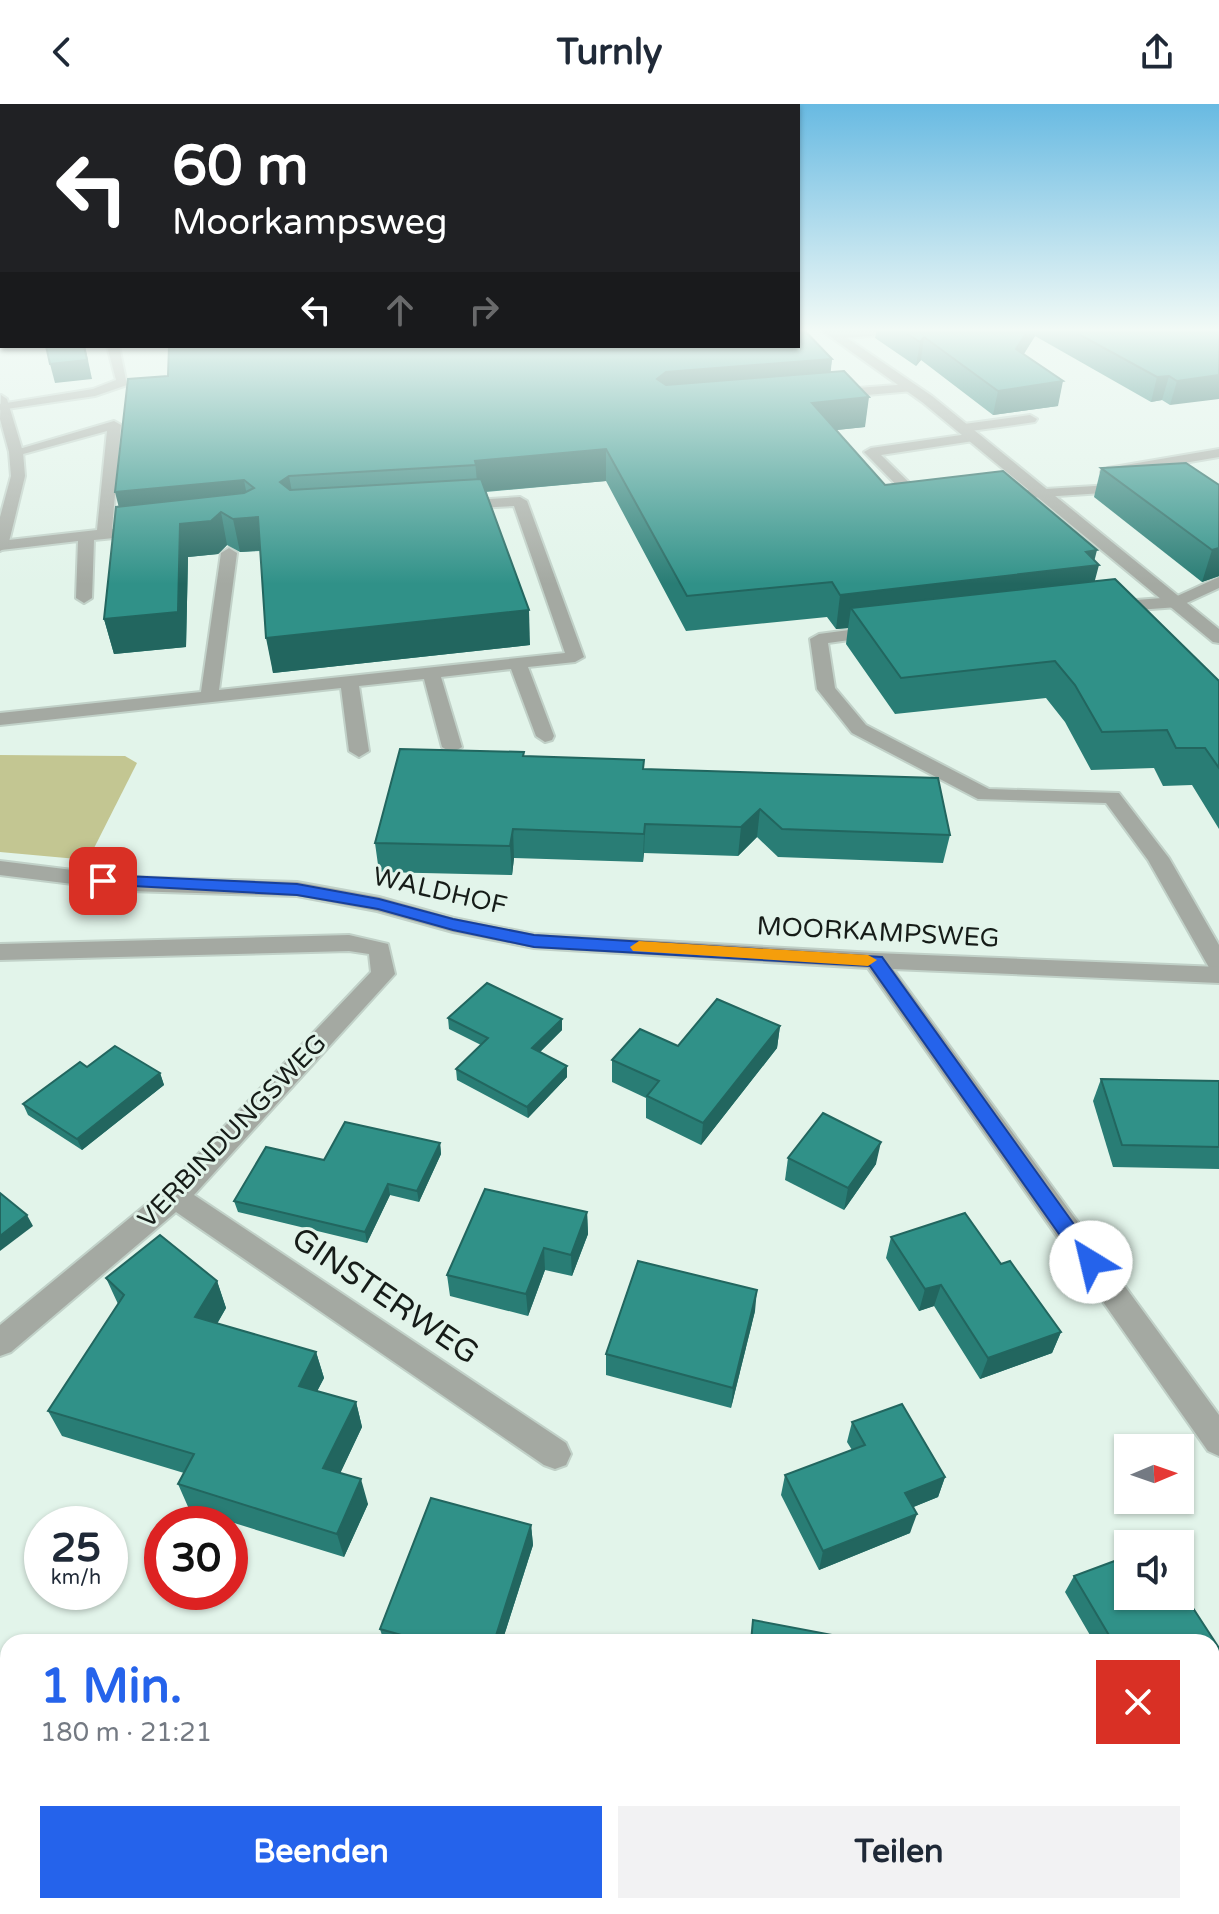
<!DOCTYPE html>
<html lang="de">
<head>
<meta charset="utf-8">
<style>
  body { margin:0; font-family:"Varela Round",sans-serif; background:#f2f2f3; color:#1f2937; height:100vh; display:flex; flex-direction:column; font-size:30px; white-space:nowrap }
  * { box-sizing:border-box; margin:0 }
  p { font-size:26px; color:#747a83 }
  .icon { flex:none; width:44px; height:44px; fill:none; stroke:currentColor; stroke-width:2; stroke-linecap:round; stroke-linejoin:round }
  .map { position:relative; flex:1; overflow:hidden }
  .drawer { position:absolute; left:0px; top:1530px; width:1220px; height:280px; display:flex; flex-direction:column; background:#fff; border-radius:24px 24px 0 0; box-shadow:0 2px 6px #0004 }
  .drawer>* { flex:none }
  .hud { position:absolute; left:0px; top:0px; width:800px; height:244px; box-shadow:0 2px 6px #0004; background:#202124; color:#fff; overflow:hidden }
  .needle { width:52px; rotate:88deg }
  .buttons { position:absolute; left:1114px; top:1330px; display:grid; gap:16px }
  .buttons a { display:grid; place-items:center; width:80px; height:80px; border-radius:0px; background:#fff; box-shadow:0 2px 6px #0004; font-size:40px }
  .speed { position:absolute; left:24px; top:1402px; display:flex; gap:16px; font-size:40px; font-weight:700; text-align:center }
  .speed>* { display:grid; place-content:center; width:104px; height:104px; border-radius:50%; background:#fff; box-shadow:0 2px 6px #0004; line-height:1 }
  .speed small { font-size:20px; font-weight:400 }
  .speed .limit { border:12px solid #d22; background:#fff; color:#111 }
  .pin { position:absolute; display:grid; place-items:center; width:68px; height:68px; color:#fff; margin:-34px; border-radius:16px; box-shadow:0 4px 12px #0006 }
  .me { position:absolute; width:88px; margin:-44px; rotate:324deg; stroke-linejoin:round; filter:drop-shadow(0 0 6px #0008) }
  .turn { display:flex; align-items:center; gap:28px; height:168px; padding:0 40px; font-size:36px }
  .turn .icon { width:104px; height:104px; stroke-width:2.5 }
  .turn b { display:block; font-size:56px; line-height:68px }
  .lanes { display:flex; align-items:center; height:76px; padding:0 40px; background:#0003; justify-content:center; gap:40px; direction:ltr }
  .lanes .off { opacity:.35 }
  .round { display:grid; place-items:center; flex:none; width:84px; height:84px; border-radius:0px; background:#f2f2f3 }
  .headline { display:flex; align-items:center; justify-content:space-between; height:136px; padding:0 40px }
  h1 { font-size:48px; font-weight:800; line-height:60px; color:#2563eb }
  .button { display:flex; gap:16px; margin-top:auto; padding:16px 40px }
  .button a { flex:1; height:92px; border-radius:0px; background:#2563eb; color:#fff; font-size:32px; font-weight:800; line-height:92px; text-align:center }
  .button a+a { background:#f2f2f3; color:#1f2937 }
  header { display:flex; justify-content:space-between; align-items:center; height:104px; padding:0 40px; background:#fff; font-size:36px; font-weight:800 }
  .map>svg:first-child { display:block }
  .green { fill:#c3c692 }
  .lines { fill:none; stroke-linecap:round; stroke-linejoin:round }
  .service-casing { stroke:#c1d1c8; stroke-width:4 }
  .minor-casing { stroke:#c1d1c8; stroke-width:4 }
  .service { fill:#a4a9a2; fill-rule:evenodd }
  .minor { fill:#a4a9a2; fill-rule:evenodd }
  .wall { fill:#297d75 }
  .shaded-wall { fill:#22665f }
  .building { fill:#309188; stroke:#22665f; stroke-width:2 }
  .route { fill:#2563eb; stroke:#184099; stroke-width:2 }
  .slow { fill:#f59e0b }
  .labels { text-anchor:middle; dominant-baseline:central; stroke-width:6; stroke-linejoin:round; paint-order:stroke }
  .street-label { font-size:26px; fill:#161c18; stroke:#e2f4ea }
  .near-street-label { font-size:32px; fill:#161c18; stroke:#e2f4ea }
</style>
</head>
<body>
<header><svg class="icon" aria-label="back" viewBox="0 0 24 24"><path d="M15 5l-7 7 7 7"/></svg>Turnly<svg class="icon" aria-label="share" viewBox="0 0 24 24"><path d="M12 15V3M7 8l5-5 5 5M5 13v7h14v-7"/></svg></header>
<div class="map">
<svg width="1219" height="1810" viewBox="0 0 1219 1810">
  <rect width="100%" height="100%" fill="#e2f4ea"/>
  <!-- green -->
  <polygon class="green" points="0,651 125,652 137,659 88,756 0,748"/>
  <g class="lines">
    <defs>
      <g id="service">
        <polygon points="107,242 119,242 127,281 95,292 0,306 0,300 93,285 116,276"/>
        <polygon points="909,280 915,284 913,287 832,294 826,290 832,286"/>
        <polygon points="1030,311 1037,315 1035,318 964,328 957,324 964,320"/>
        <polygon points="114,317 121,321 112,425 144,421 152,426 144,431 94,436 92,494 84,499 76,494 78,437 1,446 0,437 97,426 107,327 16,352 9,348"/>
        <polygon points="975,329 982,333 980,336 881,351 929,398 929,404 919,404 864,348 871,344"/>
        <polygon points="1219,345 1219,353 1108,372 1101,368 1108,364"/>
        <polygon points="1128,380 1135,384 1133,387 997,396 990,392 997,388"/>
        <polygon points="520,393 527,397 584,553 575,558 528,563 554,632 552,636 545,638 536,632 511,565 441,573 462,643 452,649 442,643 424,575 359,582 369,647 359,653 349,647 341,584 0,621 0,609 201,588 221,449 229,444 237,449 219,586 565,549 514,402 458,405 451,401 458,397"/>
        <polygon points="1219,473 1219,484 1178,503 1110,508 1102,503 1110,498 1175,493"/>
        <polygon points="879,522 888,527 885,531 828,539 835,584 866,621 989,685 1119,689 1169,754 1219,841 1219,869 1211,867 1148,756 1106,699 978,695 852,629 817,585 810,535 819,530"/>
        <polygon points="294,1802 337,1802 334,1810 291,1810"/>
      </g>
      <g id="minor">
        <polygon points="821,226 908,226 902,229 847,234 932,292 1219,525 1219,539 1213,538 922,298"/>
        <polygon points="1,291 7,295 23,348 25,372 8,442 0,447 0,413 11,372 9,348 0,315"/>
        <polygon points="0,757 129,773 297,778 379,793 454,814 534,830 875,849 1219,863 1219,879 893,865 1219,1311 1219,1352 1208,1347 868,864 534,844 453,828 377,807 297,792 129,787 0,771"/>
        <polygon points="349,831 388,840 395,870 194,1091 566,1339 571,1350 566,1361 555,1365 544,1361 176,1108 11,1248 0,1252 0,1221 165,1085 371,868 369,850 349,847 0,856 0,840"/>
        <polygon points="1036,1802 1076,1802 1077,1810 1037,1810"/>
      </g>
    </defs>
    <!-- service casing -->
    <use href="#service" class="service-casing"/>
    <!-- minor casing -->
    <use href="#minor" class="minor-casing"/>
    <!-- service -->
    <use href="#service" class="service"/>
    <!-- minor -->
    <use href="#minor" class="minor"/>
  </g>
  <!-- wall -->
  <g class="wall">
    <polygon points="877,226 1219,226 1170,301 1162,296 1151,298 1035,232 1024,250 1058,302 993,311 921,256 916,262 875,234"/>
    <polygon points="832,255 830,268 865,323 836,326 885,381 1094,456 1095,477 1219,577 1219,725 1192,681 1163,682 1154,664 1091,666 1065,618 1046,594 895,610 846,540 848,524 836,525 827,513 686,527 606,377 486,388 530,541 273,569 260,447 240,448 227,441 218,450 188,453 186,543 114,550 104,515 116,403"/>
    <polygon points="1101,364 1219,381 1219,472 1202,478 1094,393"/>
    <polygon points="524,652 644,656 644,665 950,731 943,759 778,753 757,733 738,752 644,749 643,758 514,754 512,771 379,768 375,739"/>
    <polygon points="448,914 562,915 562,926 540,948 567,973 528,1014 457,976 456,965 481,941 449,925"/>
    <polygon points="780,922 777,944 701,1041 646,1014 646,994 612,978 612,956"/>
    <polygon points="160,969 164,981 82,1046 28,1011 23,1000"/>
    <polygon points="1101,975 1219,977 1219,1065 1113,1063 1093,997"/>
    <polygon points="440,1039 441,1050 419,1098 390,1091 367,1139 238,1108 234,1097 324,1056"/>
    <polygon points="788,1054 876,1060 844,1106 785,1076"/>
    <polygon points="587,1108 588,1130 572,1172 545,1166 528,1212 450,1192 447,1171"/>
    <polygon points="891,1133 1001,1160 1061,1228 1052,1249 980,1275 934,1202 919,1207 886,1154"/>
    <polygon points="106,1174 217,1177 226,1204 217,1220 316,1248 324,1274 317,1287 356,1298 362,1323 340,1369 368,1400 344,1453 189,1405 178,1380 184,1369 62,1332 48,1307 118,1200"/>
    <polygon points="755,1207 731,1304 606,1271 606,1250"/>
    <polygon points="852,1318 945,1373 938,1393 913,1403 910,1429 819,1466 781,1391 785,1371 852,1346 847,1338"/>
    <polygon points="531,1421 533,1441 502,1538 384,1538 380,1525"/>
    <polygon points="1128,1452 1128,1492 1180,1492 1180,1484 1219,1544 1219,1756 1212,1759 1212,1538 1094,1538 1065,1488 1074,1472"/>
  </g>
  <!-- shaded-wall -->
  <g class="shaded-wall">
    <polygon points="1028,226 1036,226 1035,232 1012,268 1016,245"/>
    <polygon points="924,233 921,256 916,262 920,238"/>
    <polygon points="85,242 92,275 55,279 50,260"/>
    <polygon points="832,255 829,284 656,305 657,275 666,268"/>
    <polygon points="1219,271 1219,295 1170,301 1177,277"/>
    <polygon points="1169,272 1162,296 1151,298 1157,273"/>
    <polygon points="1063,277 1058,302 993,311 998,287"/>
    <polygon points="869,293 865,323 809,329 812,299"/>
    <polygon points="606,345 606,377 478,388 475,357"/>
    <polygon points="289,372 295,404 280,378"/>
    <polygon points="244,376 250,408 221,408 227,441 218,450 188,453 186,543 114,550 104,515 123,420 115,388"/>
    <polygon points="258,413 264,446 240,448 233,415"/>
    <polygon points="1219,444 1219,472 1202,478 1212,446"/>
    <polygon points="1097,446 1093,462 1099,461 1090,495 851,504 848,524 836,525 840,491"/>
    <polygon points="529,506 530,541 273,569 266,534"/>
    <polygon points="760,705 757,733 738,752 741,723"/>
    <polygon points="645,720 644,749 643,758 644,730"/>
    <polygon points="513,725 514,754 512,771 510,742"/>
    <polygon points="562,915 562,926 533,955 532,944"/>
    <polygon points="780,922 777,944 701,1041 703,1019"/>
    <polygon points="567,962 567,973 528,1014 527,1003"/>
    <polygon points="160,969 164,981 82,1046 77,1035"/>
    <polygon points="881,1038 876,1060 844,1106 848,1084"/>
    <polygon points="440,1039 441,1050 419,1098 417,1087"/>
    <polygon points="388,1080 390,1091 367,1139 365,1128"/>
    <polygon points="587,1108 588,1130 572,1172 571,1151"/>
    <polygon points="27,1111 33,1122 0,1147 0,1132"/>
    <polygon points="544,1144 545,1166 528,1212 526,1190"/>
    <polygon points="217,1177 226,1204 205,1240 195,1213"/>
    <polygon points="941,1181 934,1202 919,1207 925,1185"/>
    <polygon points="757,1186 755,1207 731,1304 733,1284"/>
    <polygon points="1061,1228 1052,1249 980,1275 988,1254"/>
    <polygon points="316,1248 324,1274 307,1307 299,1282"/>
    <polygon points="356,1298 362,1323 331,1389 323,1364"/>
    <polygon points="945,1373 938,1393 899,1409 905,1389"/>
    <polygon points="361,1375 368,1400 344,1453 337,1430"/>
    <polygon points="917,1410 910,1429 819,1466 823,1447"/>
    <polygon points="531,1421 533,1441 502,1538 494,1538"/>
    <polygon points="1219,1750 1219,1756 1212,1759 1212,1754"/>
    <polygon points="264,1804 268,1810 259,1810"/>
  </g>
  <!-- building -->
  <g class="building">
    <polygon points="798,226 804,226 832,255 666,268 657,275 666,281 844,267 869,293 812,299 885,381 1003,367 1097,446 1086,448 1099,461 840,491 832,478 687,492 606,345 475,357 476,361 289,372 280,378 290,386 481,375 529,506 266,534 258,413 233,415 221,408 211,417 180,420 178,508 104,515 116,403 244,389 254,384 244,376 115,388 128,275 168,272 169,242 798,242"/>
    <polygon points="901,226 1028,226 1016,245 1063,277 998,287 924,233 920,238"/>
    <polygon points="1071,226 1219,226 1219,271 1177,277 1169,272 1157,273"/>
    <polygon points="46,242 84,242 87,256 50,260"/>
    <polygon points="1186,359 1219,381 1219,444 1212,446 1101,364"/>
    <polygon points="1115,475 1219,577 1219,664 1205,644 1176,644 1167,626 1102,628 1075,581 1055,557 901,574 851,504"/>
    <polygon points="400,645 524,648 523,652 644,656 643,665 938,674 950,731 782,725 760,705 741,723 645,720 644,730 513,725 510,742 375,739"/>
    <polygon points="487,879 562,915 532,944 567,962 527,1003 456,965 488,934 448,914"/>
    <polygon points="717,895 780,922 703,1019 647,992 659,977 612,956 640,925 678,942"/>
    <polygon points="115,942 160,969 77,1035 23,1000 80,958 87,963"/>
    <polygon points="1101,975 1219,977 1219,1043 1122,1041"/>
    <polygon points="823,1009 881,1038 848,1084 788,1054"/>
    <polygon points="345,1018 440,1039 417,1087 388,1080 365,1128 234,1097 266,1043 324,1056"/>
    <polygon points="485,1085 587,1108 571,1151 544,1144 526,1190 447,1171"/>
    <polygon points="0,1089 27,1111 0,1132"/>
    <polygon points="965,1109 1001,1160 1010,1157 1061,1228 988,1254 941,1181 925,1185 891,1133"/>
    <polygon points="160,1131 217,1177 195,1213 316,1248 299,1282 356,1298 323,1364 361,1375 337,1430 178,1380 194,1350 48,1307 124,1191 106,1174"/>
    <polygon points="638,1157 757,1186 733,1284 606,1250"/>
    <polygon points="902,1300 945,1373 905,1389 917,1410 823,1447 785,1371 865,1341 852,1318"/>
    <polygon points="431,1394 531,1421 494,1538 426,1538 380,1525"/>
    <polygon points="1128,1452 1128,1492 1180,1492 1180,1484 1219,1544 1219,1750 1214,1752 1212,1749 1212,1538 1113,1538 1074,1472"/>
    <polygon points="753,1516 843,1533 843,1538 751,1538"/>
    <polygon points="84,1802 91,1810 77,1810"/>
    <polygon points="139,1802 262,1802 264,1804 259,1810 133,1810"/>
  </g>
  <!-- sky -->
  <linearGradient id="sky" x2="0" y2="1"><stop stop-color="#68bae2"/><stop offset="0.47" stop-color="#f2faf6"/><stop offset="1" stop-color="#f2faf6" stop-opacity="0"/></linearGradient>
  <rect width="1219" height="480" fill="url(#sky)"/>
  <!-- route -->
  <polygon class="route" points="103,771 297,780 379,795 453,815 534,831 882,853 1101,1158 1098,1164 1091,1167 1083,1164 870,862 534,843 453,826 378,805 297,791 97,780 95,777"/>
  <!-- slow -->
  <polygon class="slow" points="639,837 868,851 877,856 868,862 633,847 630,843"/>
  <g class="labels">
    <!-- street labels -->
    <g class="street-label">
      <text transform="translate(440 787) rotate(13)">WALDHOF</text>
      <text transform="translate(878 828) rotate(3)">MOORKAMPSWEG</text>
      <text transform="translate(232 1027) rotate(-46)">VERBINDUNGSWEG</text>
    </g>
    <!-- near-street labels -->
    <g class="near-street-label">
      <text transform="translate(385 1192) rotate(34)">GINSTERWEG</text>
    </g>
  </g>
</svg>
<div class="buttons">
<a><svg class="needle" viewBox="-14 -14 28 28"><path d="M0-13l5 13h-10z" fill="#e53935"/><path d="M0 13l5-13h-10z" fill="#747a83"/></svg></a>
<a><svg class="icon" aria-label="sound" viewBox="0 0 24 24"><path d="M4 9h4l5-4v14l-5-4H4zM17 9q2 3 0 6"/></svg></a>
</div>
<div class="speed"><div>25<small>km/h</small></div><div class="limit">30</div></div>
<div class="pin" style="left:103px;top:777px;background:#d93025"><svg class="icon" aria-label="arrive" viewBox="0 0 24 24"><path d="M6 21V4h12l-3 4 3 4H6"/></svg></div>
<svg class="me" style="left:1091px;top:1158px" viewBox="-20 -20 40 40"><circle r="19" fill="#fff"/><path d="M0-13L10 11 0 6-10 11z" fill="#2563eb"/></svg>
<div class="hud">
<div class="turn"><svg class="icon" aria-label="left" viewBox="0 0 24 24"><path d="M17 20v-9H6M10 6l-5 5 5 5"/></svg><div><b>60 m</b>Moorkampsweg</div></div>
<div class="lanes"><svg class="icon" aria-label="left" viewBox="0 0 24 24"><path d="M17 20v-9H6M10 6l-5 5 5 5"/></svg><svg class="icon off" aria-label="ahead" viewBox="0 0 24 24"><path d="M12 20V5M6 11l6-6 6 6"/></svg><svg class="icon off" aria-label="right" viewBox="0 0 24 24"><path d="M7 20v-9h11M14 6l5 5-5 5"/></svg></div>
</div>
<section class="drawer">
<div class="headline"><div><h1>1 Min.</h1><p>180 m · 21:21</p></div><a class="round" style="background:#d93025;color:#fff"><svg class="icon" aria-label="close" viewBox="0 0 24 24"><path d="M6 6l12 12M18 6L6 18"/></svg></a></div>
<div class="button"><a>Beenden</a><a>Teilen</a></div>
</section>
</div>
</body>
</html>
